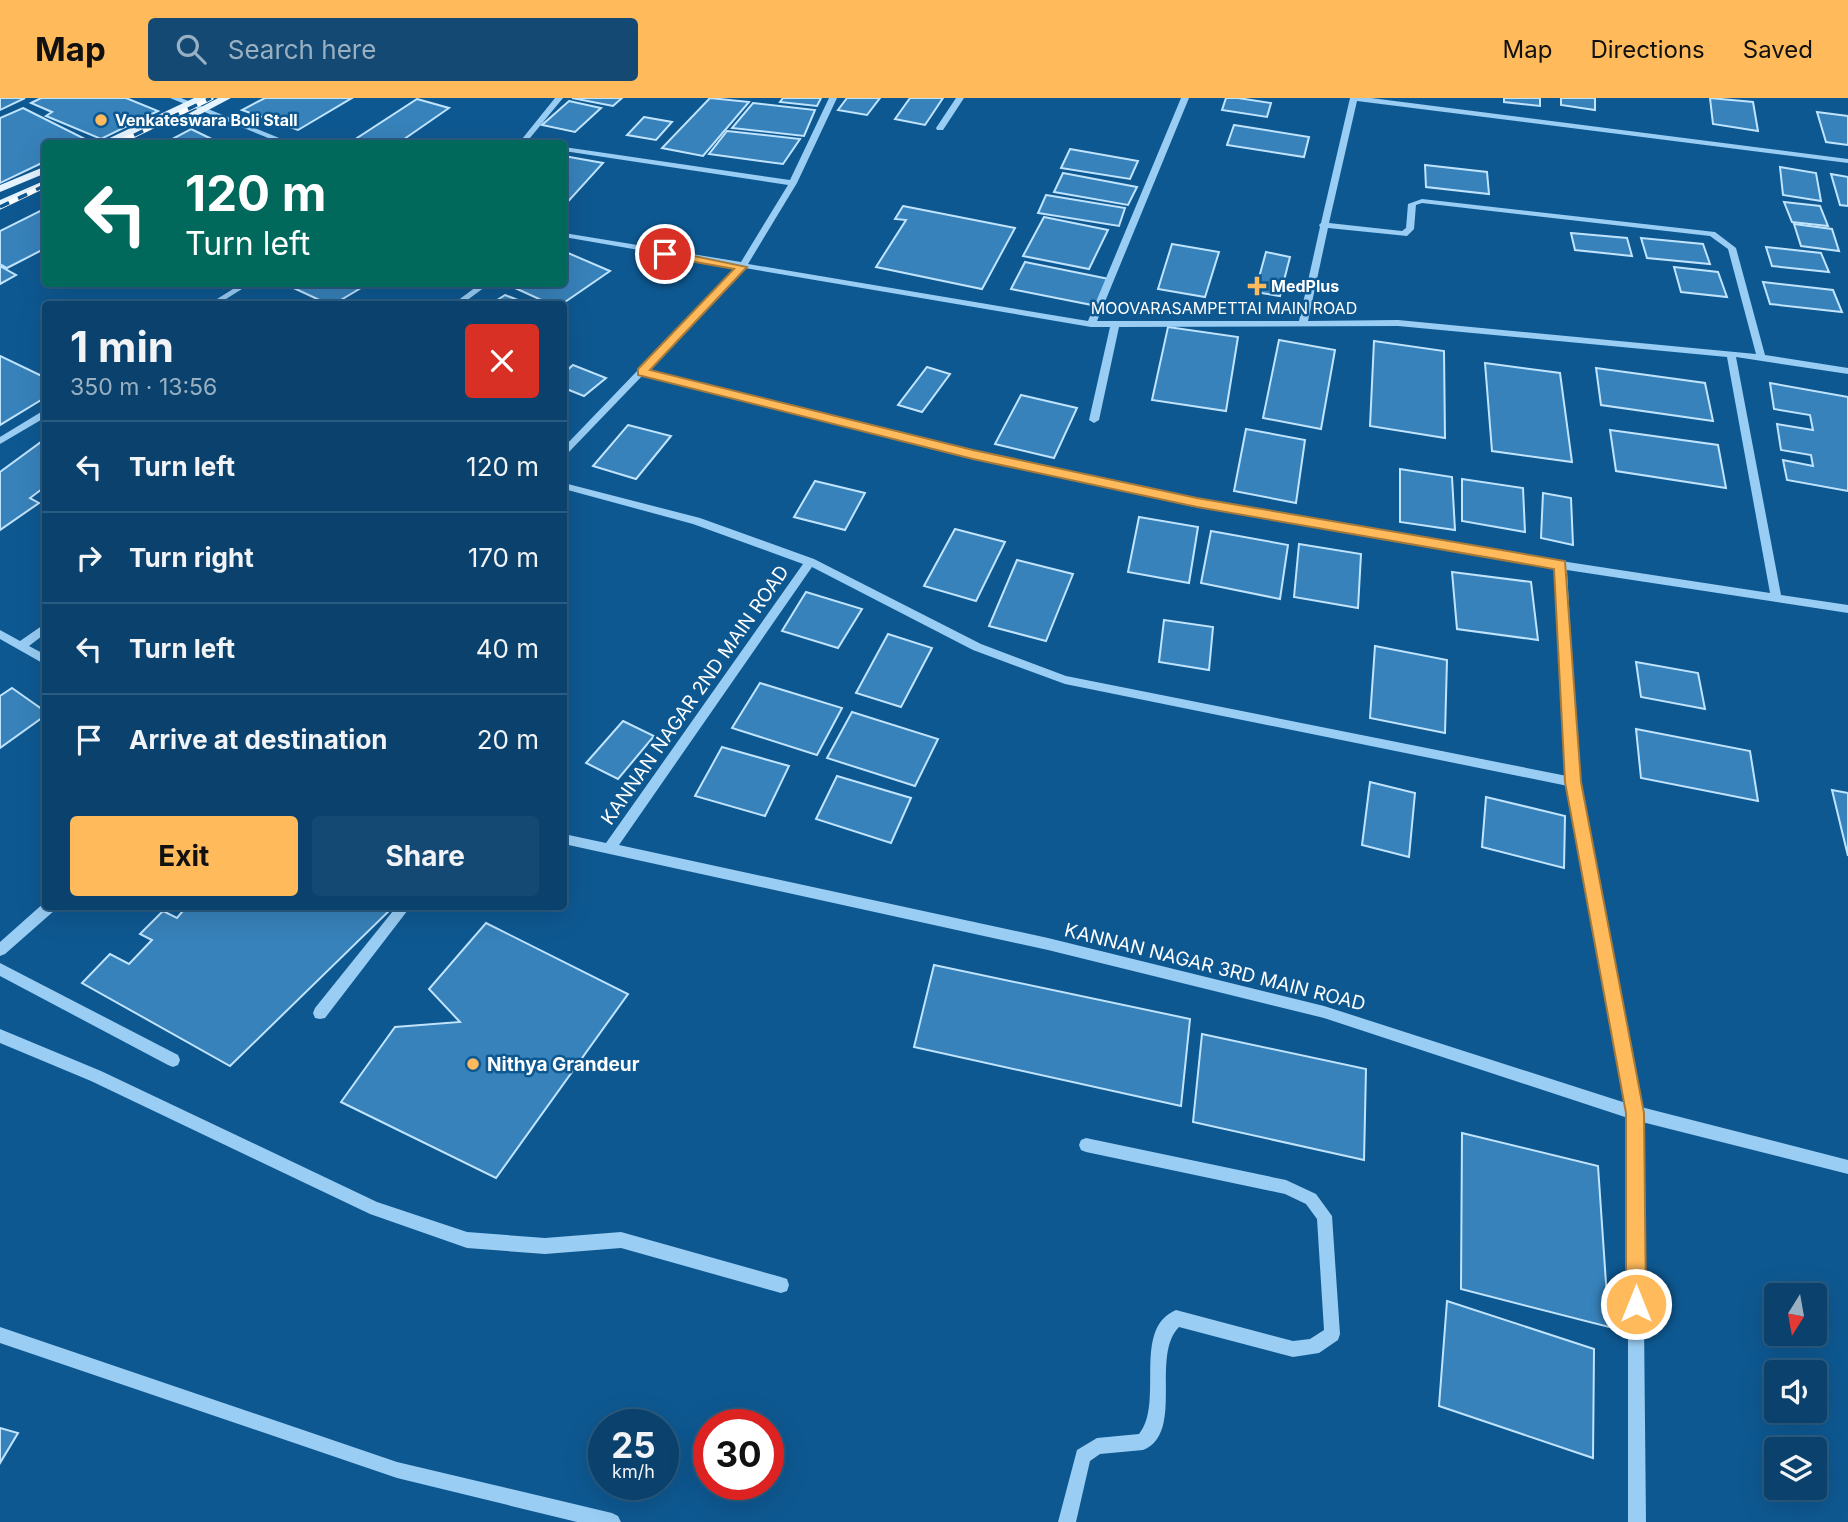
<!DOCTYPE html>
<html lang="en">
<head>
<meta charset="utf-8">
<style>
  body { margin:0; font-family:Inter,sans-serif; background:#134972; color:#f1f3f6; height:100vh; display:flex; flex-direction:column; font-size:26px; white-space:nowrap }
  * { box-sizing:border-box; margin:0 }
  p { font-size:23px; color:#99b0c2 }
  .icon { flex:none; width:38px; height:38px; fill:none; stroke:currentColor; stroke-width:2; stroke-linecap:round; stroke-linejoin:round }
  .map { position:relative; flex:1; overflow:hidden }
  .details { position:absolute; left:42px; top:203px; width:525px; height:609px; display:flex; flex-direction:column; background:#0a426d; border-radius:7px; box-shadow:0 7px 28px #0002,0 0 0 2px #2a5b80 }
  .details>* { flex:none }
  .top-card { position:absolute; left:42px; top:42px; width:525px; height:147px; border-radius:7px; box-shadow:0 7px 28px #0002,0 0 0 2px #2a5b80; background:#00695c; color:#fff; overflow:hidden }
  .needle { width:46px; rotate:191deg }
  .fabs { position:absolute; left:1764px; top:1185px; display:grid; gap:14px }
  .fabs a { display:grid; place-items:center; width:63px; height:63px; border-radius:7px; background:#0a426d; box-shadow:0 7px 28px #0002,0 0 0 2px #2a5b80; font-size:35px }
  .speed { position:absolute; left:588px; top:1311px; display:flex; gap:14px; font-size:35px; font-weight:700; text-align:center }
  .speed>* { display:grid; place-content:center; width:91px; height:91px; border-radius:50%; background:#0a426d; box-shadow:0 7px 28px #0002,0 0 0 2px #2a5b80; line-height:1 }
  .speed small { font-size:18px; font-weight:400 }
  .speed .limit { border:10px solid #d22; background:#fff; color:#111 }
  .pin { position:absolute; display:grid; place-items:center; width:60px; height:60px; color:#fff; margin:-30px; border:4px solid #fff; border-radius:50%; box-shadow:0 2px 7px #0007 }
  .me { position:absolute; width:77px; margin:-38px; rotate:0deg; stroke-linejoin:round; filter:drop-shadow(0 0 5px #0008) }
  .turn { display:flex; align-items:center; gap:24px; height:147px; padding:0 28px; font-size:32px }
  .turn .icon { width:91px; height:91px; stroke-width:2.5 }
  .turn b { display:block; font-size:49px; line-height:60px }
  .round { display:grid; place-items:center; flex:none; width:74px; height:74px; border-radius:7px; background:#134972 }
  .head { display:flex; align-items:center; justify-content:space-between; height:119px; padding:0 28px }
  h1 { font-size:42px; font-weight:700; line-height:52px }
  .button { display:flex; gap:14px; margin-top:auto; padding:14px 28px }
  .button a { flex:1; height:80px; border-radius:7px; background:#ffbb5b; color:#111; font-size:28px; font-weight:700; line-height:80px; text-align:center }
  .button a+a { background:#134972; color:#f1f3f6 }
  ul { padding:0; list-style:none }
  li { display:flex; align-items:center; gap:21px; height:91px; padding:0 28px; border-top:2px solid #2a5b80 }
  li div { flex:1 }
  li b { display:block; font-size:26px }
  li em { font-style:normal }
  header { display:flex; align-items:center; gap:42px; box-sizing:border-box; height:98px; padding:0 35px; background:#ffbb5b; color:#111 }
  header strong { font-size:33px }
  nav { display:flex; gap:38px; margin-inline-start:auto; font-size:24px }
  .search { width:490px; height:63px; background:#134972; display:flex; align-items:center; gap:18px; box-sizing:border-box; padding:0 24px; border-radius:7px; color:#99b0c2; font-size:26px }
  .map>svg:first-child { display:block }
  .building { fill:#3782ba; stroke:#c0e4fe; stroke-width:2 }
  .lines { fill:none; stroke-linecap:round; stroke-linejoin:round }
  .minor { fill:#99cdf4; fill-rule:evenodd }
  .major { fill:#e5f3ff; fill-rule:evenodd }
  .rail-casing { stroke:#fff; stroke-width:5 }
  .rail { stroke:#0e5891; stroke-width:3.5; stroke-dasharray:10; stroke-linecap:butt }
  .route { fill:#ffbb5b; stroke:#a67a3b; stroke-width:2 }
  .poi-dot { fill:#ffbb5b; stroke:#0e5891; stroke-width:2.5 }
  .labels { text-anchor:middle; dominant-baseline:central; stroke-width:5; stroke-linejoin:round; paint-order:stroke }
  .far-poi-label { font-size:16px; font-weight:bold; fill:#fff; stroke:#0e5891; text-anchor:start }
  .far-street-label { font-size:16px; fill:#fff; stroke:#0e5891 }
  .street-label { font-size:19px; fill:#fff; stroke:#0e5891 }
  .poi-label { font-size:19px; font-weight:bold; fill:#fff; stroke:#0e5891; text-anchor:start }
</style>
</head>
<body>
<header>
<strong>Map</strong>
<div class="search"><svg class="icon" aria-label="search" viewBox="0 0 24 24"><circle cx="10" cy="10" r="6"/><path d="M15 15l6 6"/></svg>Search here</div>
<nav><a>Map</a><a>Directions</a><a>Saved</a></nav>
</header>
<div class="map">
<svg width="1848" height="1424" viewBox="0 0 1848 1424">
  <rect width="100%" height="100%" fill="#0e5891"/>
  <!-- building -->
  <g class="building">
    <polygon points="0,0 25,0 0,12"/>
    <polygon points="41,0 126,0 158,13 101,41 46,18 52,14 31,5"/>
    <polygon points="265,0 352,0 298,32 242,12"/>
    <polygon points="572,0 622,0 613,8"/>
    <polygon points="710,0 749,4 703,58 662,50"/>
    <polygon points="783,0 821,0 817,8 780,4"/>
    <polygon points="847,0 880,0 867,17 838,12"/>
    <polygon points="910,0 943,0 925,27 895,21"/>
    <polygon points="1226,0 1238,0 1271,5 1267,19 1222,12"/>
    <polygon points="1504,0 1540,0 1540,8 1504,4"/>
    <polygon points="1561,0 1595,0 1595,12 1561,7"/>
    <polygon points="1710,0 1753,4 1758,33 1713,26"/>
    <polygon points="417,1 449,10 397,46 365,46 354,42"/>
    <polygon points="569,3 601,10 575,34 542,27"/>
    <polygon points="753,5 815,12 804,38 732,30"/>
    <polygon points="23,10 89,43 46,46 46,63 0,85 0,20"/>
    <polygon points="1817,14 1848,18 1848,47 1826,44"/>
    <polygon points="644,19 672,24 656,42 627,37"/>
    <polygon points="1234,27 1309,39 1304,59 1227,47"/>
    <polygon points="191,31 222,46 163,46"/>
    <polygon points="727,33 800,41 783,66 709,56"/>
    <polygon points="1070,51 1138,63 1130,81 1061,70"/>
    <polygon points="564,58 603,65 564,108"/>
    <polygon points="1425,67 1487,74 1489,96 1426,89"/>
    <polygon points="1780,69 1816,75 1821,103 1783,97"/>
    <polygon points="1063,75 1137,89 1128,107 1054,94"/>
    <polygon points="1831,76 1848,79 1848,108 1840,107"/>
    <polygon points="1046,97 1125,110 1119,128 1038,115"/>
    <polygon points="1784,104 1820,108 1828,128 1792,124"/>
    <polygon points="903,108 1015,130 982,191 876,169 906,122 895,121"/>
    <polygon points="46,110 46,150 7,170 0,166 0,133"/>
    <polygon points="1044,119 1108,132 1089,171 1023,158"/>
    <polygon points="1794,126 1832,131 1839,153 1801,148"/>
    <polygon points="1571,135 1627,140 1632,158 1575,152"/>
    <polygon points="1641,140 1703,146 1710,166 1647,160"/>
    <polygon points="1172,146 1219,154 1205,199 1158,191"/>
    <polygon points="1766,149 1821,155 1829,174 1772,168"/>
    <polygon points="1266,154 1290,159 1280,198 1255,194"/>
    <polygon points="568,155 610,173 562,206 550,206 515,190 521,186 564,186 564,158"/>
    <polygon points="1025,164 1109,181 1097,208 1011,191"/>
    <polygon points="0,168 16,177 0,186"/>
    <polygon points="1674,169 1718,174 1727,199 1681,194"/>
    <polygon points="1763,184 1833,192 1842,214 1770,206"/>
    <polygon points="285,186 352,186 361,190 334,206 328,206"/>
    <polygon points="505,197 528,206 491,206"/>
    <polygon points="1168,229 1238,239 1226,313 1152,302"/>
    <polygon points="1279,242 1335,252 1321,331 1263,320"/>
    <polygon points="1374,243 1444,253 1445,340 1370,328"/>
    <polygon points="0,258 46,280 46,299 0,327"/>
    <polygon points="1485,265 1560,275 1572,364 1492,353"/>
    <polygon points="573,267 606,280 584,298 564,290 564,275"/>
    <polygon points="927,269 950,276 922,314 898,307"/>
    <polygon points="1596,270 1705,285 1713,323 1601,307"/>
    <polygon points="1770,285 1848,299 1848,393 1787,382 1783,362 1813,368 1811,357 1781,352 1777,326 1813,332 1810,317 1774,311"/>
    <polygon points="1021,297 1077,310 1054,360 995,346"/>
    <polygon points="628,327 671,338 636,381 593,368"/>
    <polygon points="1246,331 1305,342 1296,405 1234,393"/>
    <polygon points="1610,332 1718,347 1726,390 1616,373"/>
    <polygon points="41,344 46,346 46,388 30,400 39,405 0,432 0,374"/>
    <polygon points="1400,371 1452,379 1455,432 1400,424"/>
    <polygon points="1462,381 1523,390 1525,434 1462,423"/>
    <polygon points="815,383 865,395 845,432 794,419"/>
    <polygon points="1543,395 1571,400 1573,447 1541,440"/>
    <polygon points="1139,419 1198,429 1189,485 1128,474"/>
    <polygon points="955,431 1005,444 976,503 924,488"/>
    <polygon points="1211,433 1288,447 1280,501 1201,485"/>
    <polygon points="1299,446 1361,456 1358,510 1294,499"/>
    <polygon points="1017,462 1073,476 1046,543 989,528"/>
    <polygon points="1452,474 1531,484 1538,542 1457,531"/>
    <polygon points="806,494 862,511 838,550 782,533"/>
    <polygon points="1164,522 1213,529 1209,572 1159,564"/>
    <polygon points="888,536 932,550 901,609 856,595"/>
    <polygon points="1375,548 1447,562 1445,635 1370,620"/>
    <polygon points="1636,564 1698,575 1705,611 1641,599"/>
    <polygon points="760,585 842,610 817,657 732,630"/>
    <polygon points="12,590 46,614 46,617 0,650 0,598"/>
    <polygon points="852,614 938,641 915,688 827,660"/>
    <polygon points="623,623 654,638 618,681 586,665"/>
    <polygon points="1636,631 1750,653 1758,703 1641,680"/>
    <polygon points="722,649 789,668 765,718 695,698"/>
    <polygon points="837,678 911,700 891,745 816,721"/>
    <polygon points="1370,684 1415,695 1409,759 1362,747"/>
    <polygon points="1832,692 1848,695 1848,758"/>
    <polygon points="1486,699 1565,718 1564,770 1482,749"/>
    <polygon points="187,808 379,808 390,812 230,968 82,885 110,856 129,866 152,842 140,836 163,813 177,820"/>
    <polygon points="486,825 628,896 496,1080 341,1004 395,929 460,924 429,891"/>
    <polygon points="934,867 1190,921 1181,1008 914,949"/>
    <polygon points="1202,936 1366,971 1364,1062 1193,1024"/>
    <polygon points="1462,1035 1598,1068 1609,1229 1461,1191"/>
    <polygon points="1447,1203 1594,1251 1593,1360 1439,1308"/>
    <polygon points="0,1330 18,1335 0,1365"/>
  </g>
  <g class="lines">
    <!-- minor -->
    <g class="minor">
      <polygon points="170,0 181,0 294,46 283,46"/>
      <polygon points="555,0 563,0 525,46 518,46"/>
      <path d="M829,0h8l-40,85 -49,81 340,57 93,-223h8l-92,223h202l21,-94 -1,-2 2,-2 29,-125h21l477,61v4l-491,-62 -28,122 73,8 4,-3 2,-24 14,-5 293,33 21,16 29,107 83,13v6l-112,-17 45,238 67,10v8l-281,-43 12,212 62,325 207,53v14l-206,-52 4,400h-18v-404l-304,-100 -276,-68 -484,-106v-10l42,9 197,-279 -110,-40 -129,-35v-6l136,35 114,41 167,85 85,32 501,100 -11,-208 -359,-63 -224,-48 -330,-82 -76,79 -3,1v-8l173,-180 -173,-30v-4l177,29 47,-77 -224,-34v-4l226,33zM1422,105l288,33 18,13 28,105 -358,-34 -90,1 20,-93 79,8 7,-7 2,-24zM745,170l346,59h19l-21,93 5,3 5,-3 20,-93 279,-1 329,31 43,236 -209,-32 -364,-62 -224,-48 -325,-80zM812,469l161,83 92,34 503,102 58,317 -302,-97 -276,-68 -429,-93z"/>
      <polygon points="956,0 964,0 943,32 937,32 936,30"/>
      <polygon points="241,186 250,186 218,206 209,206"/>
      <polygon points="480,186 489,186 462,206 453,206"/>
      <polygon points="46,311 46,319 0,346 0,339"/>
      <polygon points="46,525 46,535 29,548 46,557 46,567 0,541 0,532 20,543"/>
      <polygon points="45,804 46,808 56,808 55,812 5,856 0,858 0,844"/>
      <polygon points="397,808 411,808 325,920 320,921 315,920 313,915 315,910"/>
      <polygon points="0,865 178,957 180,962 178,967 173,969 168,967 0,878"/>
      <polygon points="0,931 101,973 377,1104 467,1134 545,1140 621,1134 781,1179 787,1181 789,1187 787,1193 781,1195 621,1150 545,1156 467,1150 370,1116 91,983 0,945"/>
      <path d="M1086,1040l200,42 30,14 16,22 8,118 -2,6 -19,13 -26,4 -114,-30c-29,29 6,106 -36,123l-43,4 -10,7 -14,61h-18l19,-72 20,-12 42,-4c26,-31 -8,-105 37,-124l117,31 17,-2 14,-9 -7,-111 -11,-15 -21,-10 -199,-42 -5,-2 -2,-5 2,-5z"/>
      <polygon points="0,1229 397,1364 612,1415 618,1418 621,1424 577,1424 397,1380 0,1245"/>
    </g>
    <!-- major -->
    <g class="major">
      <polygon points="194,0 208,0 112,46 97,46"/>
      <polygon points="218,0 231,0 197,18 188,16"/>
      <polygon points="46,68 46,75 0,94 0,87"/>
      <polygon points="46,82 46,89 0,109 0,102"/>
    </g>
    <defs>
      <g id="rail">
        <polyline points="116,46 211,0"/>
        <polyline points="0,109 46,87"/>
      </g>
    </defs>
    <!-- rail casing -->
    <use href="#rail" class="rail-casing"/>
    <!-- rail -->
    <use href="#rail" class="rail"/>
  </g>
  <!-- route -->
  <polygon class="route" points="665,152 747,169 650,272 973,352 1197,400 1565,463 1581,684 1644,1015 1646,1206 1643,1213 1636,1216 1629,1213 1626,1206 1626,1015 1565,684 1554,471 1197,409 973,361 638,277 638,271 734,171 662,158 660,156"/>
  <!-- markers -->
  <g class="poi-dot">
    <circle cx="101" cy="22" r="7"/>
    <path d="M1253.5 177.5h7v7h7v7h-7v7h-7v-7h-7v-7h7z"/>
    <circle cx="473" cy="966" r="7"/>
  </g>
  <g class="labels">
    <!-- far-poi labels -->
    <g class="far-poi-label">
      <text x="115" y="22">Venkateswara Boli Stall</text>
      <text x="1271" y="188">MedPlus</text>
    </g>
    <!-- far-street labels -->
    <g class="far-street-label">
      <text x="1224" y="210">MOOVARASAMPETTAI MAIN ROAD</text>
    </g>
    <!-- street labels -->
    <g class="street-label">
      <text transform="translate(695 597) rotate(-55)">KANNAN NAGAR 2ND MAIN ROAD</text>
      <text transform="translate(1215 869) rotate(14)">KANNAN NAGAR 3RD MAIN ROAD</text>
    </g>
    <!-- poi labels -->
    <g class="poi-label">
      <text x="487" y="966">Nithya Grandeur</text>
    </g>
  </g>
</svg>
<div class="fabs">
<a><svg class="needle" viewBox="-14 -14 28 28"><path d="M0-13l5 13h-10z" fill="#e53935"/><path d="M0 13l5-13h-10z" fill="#99b0c2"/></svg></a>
<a><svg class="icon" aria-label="sound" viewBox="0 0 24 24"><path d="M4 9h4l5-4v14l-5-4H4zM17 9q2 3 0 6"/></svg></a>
<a><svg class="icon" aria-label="layers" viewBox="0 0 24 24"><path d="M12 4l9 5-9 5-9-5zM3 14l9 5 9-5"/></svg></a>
</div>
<div class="speed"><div>25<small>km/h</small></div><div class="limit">30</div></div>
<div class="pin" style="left:665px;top:156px;background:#d93025"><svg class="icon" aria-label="arrive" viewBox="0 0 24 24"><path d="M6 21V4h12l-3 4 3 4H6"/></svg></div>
<svg class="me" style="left:1636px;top:1206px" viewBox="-20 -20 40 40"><circle r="17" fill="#ffbb5b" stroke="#fff" stroke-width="3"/><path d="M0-11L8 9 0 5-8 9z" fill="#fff"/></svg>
<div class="top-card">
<div class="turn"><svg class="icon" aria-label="left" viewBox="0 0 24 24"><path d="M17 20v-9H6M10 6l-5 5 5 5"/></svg><div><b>120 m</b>Turn left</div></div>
</div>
<section class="details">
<div class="head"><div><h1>1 min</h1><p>350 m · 13:56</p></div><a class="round" style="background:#d93025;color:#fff"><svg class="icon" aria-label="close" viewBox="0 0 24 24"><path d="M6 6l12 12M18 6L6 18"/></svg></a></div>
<ul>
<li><svg class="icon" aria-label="left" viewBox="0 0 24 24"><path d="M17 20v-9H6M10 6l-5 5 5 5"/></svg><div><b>Turn left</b></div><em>120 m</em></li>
<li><svg class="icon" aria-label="right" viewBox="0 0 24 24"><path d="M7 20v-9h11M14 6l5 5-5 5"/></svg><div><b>Turn right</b></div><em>170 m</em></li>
<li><svg class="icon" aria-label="left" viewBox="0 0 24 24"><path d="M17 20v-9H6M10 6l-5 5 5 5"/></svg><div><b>Turn left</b></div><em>40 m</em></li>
<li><svg class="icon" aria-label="arrive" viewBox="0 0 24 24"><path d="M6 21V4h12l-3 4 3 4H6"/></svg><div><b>Arrive at destination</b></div><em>20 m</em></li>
</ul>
<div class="button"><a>Exit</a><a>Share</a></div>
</section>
</div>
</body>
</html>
